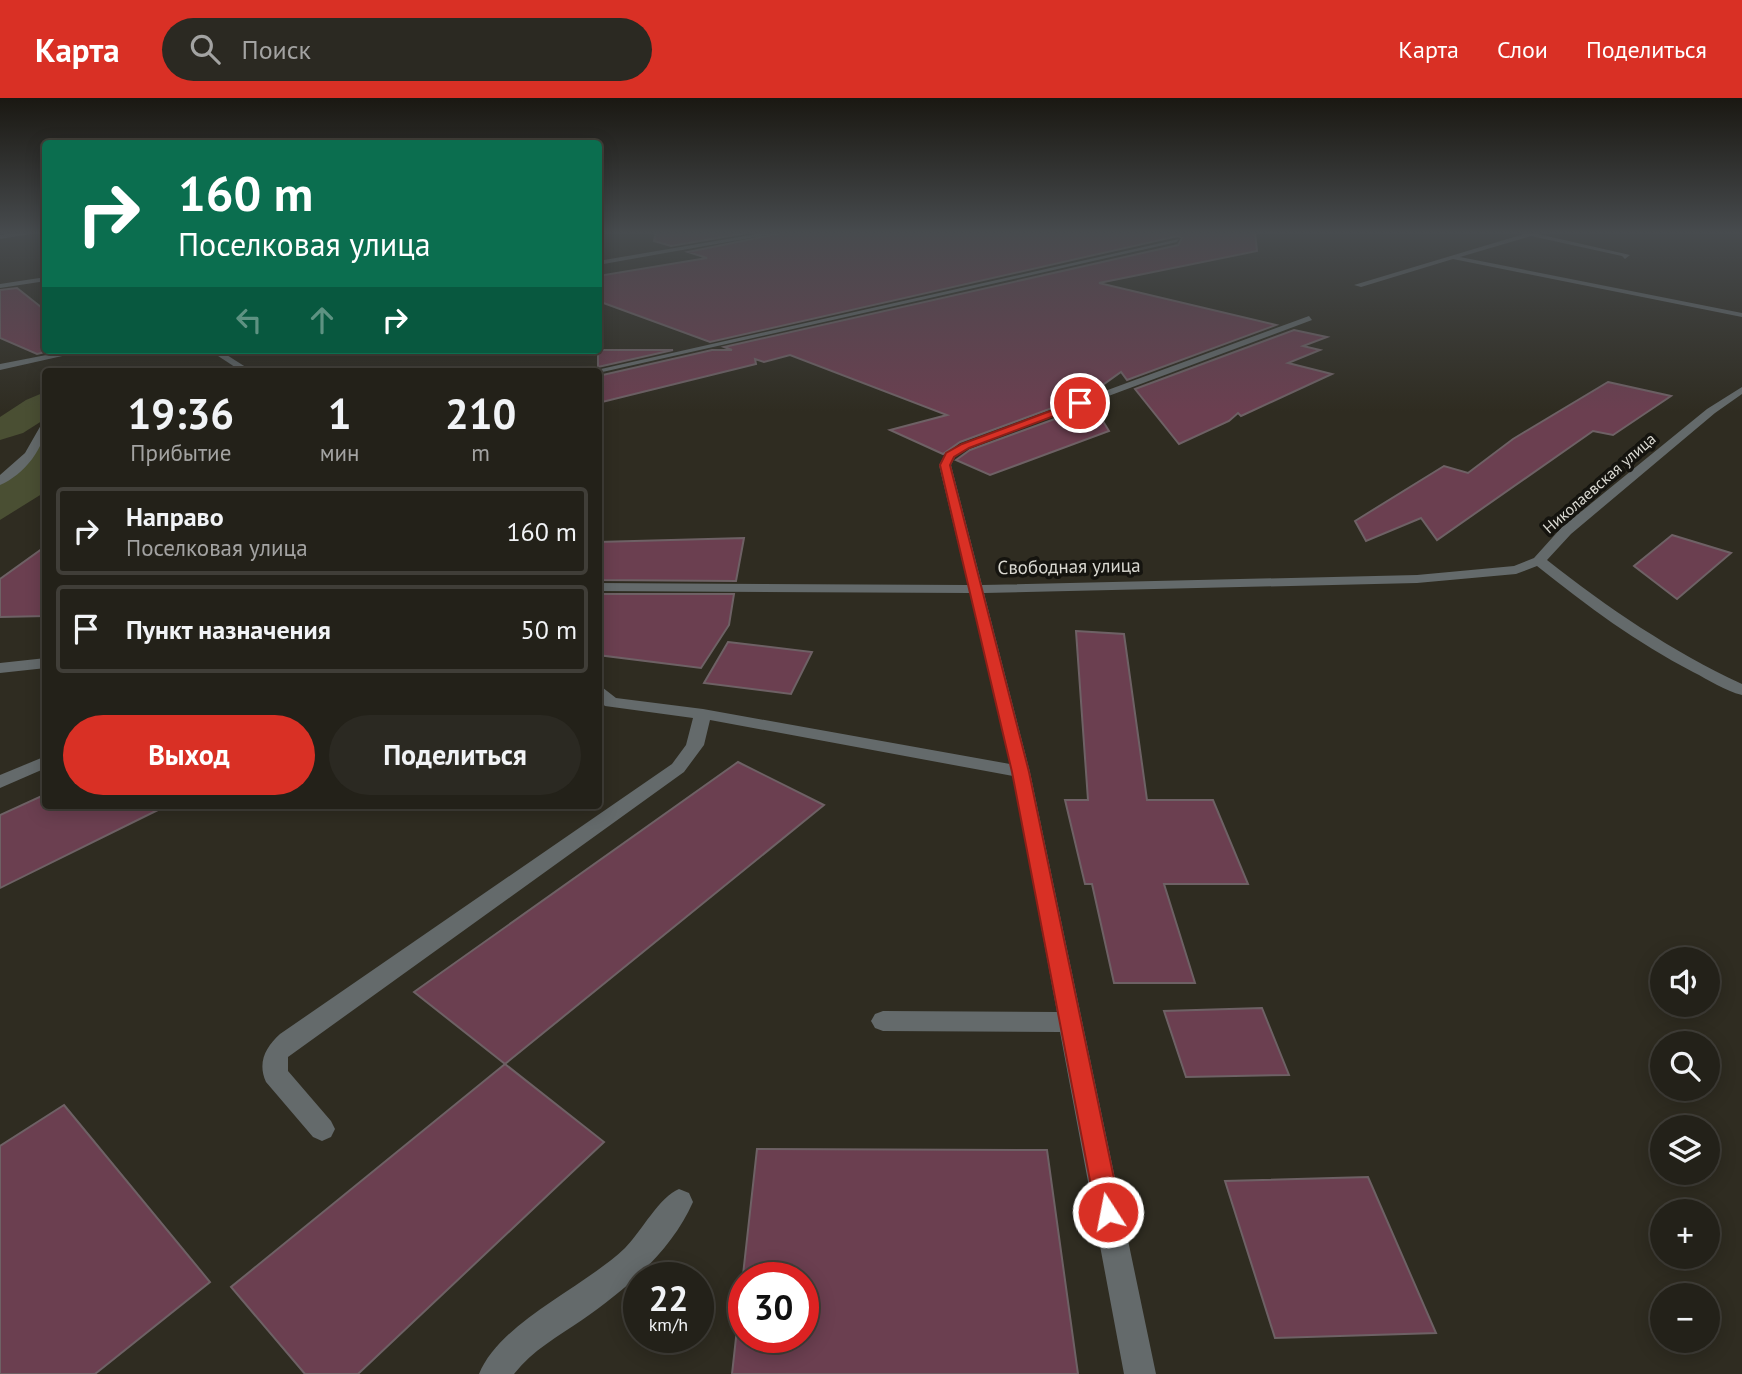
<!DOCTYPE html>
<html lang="ru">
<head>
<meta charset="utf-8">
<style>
  body { margin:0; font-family:"PT Sans",sans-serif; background:#2b2922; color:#f1f3f6; height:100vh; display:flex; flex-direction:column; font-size:26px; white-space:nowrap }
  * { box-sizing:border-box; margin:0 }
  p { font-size:23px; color:#a3a3a2 }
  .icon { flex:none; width:38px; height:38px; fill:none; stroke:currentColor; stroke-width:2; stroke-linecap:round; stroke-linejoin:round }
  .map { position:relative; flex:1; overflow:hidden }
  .details { position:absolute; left:42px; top:270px; width:560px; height:441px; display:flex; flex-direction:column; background:#232119; border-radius:7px; box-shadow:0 4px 18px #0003,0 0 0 2px #403e38 }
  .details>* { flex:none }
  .hud { position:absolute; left:42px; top:42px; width:560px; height:214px; border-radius:7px; box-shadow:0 4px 18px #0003,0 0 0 2px #403e38; background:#0b6e4f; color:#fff; overflow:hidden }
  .buttons { position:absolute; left:1650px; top:849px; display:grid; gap:14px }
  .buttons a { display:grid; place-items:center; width:70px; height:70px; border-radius:50%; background:#232119; box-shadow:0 4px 18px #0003,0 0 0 2px #403e38; font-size:35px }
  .speed { position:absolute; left:623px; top:1164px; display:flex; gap:14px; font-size:35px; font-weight:700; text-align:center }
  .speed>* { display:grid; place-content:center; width:91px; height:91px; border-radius:50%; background:#232119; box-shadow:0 4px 18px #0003,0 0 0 2px #403e38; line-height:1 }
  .speed small { font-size:18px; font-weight:400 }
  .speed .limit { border:10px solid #d22; background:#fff; color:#111 }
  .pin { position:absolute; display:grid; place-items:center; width:60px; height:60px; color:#fff; margin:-30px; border:4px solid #fff; border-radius:50%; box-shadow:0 2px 7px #0007 }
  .me { position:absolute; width:77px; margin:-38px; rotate:349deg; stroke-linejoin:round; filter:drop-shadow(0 0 5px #0008) }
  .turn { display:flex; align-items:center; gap:24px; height:147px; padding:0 21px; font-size:32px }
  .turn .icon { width:91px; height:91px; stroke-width:2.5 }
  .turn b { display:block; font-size:49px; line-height:60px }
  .lanes { display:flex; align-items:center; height:66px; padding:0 21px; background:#0003; justify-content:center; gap:35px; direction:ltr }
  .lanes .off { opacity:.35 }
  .eta { display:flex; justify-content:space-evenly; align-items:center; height:119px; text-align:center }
  .eta b { font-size:42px; font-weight:600; line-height:49px }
  .primary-button { display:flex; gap:14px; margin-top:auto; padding:14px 21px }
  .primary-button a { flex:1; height:80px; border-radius:42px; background:#d93025; color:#fff; font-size:28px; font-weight:600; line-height:80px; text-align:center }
  .primary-button a+a { background:#2b2922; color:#f1f3f6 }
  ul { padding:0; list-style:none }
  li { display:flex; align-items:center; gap:21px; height:88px; margin:0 14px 10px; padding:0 7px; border:4px solid #403e38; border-radius:7px }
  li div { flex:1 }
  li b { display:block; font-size:26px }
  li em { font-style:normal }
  header { display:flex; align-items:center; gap:42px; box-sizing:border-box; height:98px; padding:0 35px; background:#d93025; color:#fff }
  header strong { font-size:33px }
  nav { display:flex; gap:38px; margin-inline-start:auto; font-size:24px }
  .search { width:490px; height:63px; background:#2b2922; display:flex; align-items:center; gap:18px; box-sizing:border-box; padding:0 24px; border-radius:38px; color:#a3a3a2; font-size:26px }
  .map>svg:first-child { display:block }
  .green { fill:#4a4f33 }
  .building { fill:#6b3f50; stroke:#6e6165; stroke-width:2; fill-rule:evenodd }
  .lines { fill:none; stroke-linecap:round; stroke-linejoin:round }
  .minor { fill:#646a6b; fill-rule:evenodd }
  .route { fill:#d93025; stroke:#8d1f18; stroke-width:2 }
  .labels { text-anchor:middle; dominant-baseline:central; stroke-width:7; stroke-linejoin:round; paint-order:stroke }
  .far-street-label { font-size:16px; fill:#dad9d2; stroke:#15140f }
  .street-label { font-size:19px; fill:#dad9d2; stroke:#15140f }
</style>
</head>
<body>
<header>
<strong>Карта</strong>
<div class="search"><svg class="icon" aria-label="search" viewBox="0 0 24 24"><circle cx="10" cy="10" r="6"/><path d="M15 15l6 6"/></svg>Поиск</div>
<nav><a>Карта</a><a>Слои</a><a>Поделиться</a></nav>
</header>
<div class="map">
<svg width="1742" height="1276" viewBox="0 0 1742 1276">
  <rect width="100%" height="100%" fill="#2f2c21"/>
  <!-- green -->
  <g class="green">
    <polygon points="45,294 45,321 23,335 0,342 0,319 26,302"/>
    <polygon points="45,339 45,394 0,422 0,382 36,352"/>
  </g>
  <!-- building -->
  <g class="building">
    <polygon points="656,134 753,134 671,148 654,143"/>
    <polygon points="786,134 1255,134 1257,153 1099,185 1276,227 1127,282 1121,274 1090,296 960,344 943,356 890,332 947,317 790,257 764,264 755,261 756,266 598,305 598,278 712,252 732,252 724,249 1178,147 1182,140 1178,138 710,244 598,203 598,178 707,160 688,154"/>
    <polygon points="17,190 46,213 46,254 37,256 0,240 0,192"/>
    <polygon points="1294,232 1327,239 1303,248 1320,252 1288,265 1332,276 1241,318 1238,315 1229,323 1179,346 1135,291"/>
    <polygon points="598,252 673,252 598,269"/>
    <polygon points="1608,284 1671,298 1613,337 1593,333 1437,442 1421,420 1366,443 1355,423 1444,368 1468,375 1513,341"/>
    <polygon points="1093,307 1109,333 990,377 956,362 970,352"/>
    <polygon points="1672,437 1731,455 1677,501 1634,468"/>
    <polygon points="744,440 736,483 598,482 598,444"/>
    <polygon points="46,448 46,518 0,519 0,481"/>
    <polygon points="598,496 734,496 729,527 701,570 598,557"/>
    <polygon points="1076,533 1124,536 1147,702 1213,702 1248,786 1164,786 1195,885 1114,885 1092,786 1085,786 1065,702 1088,702"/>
    <polygon points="728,544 812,554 791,596 704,585"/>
    <polygon points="738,664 824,707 505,966 414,894"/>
    <polygon points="46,696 46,707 168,707 0,790 0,717"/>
    <polygon points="1262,910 1289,977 1186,979 1164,913"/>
    <polygon points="505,966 604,1044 358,1276 305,1276 231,1189"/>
    <polygon points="64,1007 210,1184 95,1276 0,1276 0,1048"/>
    <path d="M757,1051l290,1 31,224h-346zM744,1180h59v59h-59z"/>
    <polygon points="1368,1079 1436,1235 1275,1240 1225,1083"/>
  </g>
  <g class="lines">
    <!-- minor -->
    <g class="minor">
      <polygon points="26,134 43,134 0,141 0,137"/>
      <polygon points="769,134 783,134 598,167 598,163"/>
      <polygon points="1524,134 1541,134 1538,136 1630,157 1625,161 1622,158 1531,138 1460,159 1742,215 1742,219 1453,161 1361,189 1354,187 1524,136"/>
      <polygon points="1179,141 1177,144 598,275 598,273 592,273"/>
      <polygon points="46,179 46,183 0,190 0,186"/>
      <path d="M1309,218l3,4 -343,128 -14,9 -4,8 31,120 435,-10 97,-9 20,-8 27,-30 146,-119 35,-22v7l-27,19 -144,121 -24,26c61,48 124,91 195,124v11c-17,-4 -33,-15 -49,-23 -56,-29 -106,-66 -156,-106l-21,8 -99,9 -433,10 46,179 126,602h-32l-64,-342 -177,-1 -8,-3 -4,-7 4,-7 8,-3 174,1 -44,-236 -303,-56 -6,25 -20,27 -396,285v14l43,50 4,8 -4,8 -9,4 -9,-4 -47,-55c-9,-20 0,-35 14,-48l392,-270 14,-19 7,-27 -88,-12 -7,-7v-15l18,14 87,11 307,55 -40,-171 -372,-2v-8l370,2 -29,-120 7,-12 15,-9z"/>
      <polygon points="72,252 89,252 0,272 0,266"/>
      <polygon points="209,252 219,252 252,273 241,273"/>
      <path d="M46,324c0,25 -22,53 -46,63v-10l25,-22 16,-28z"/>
      <polygon points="46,560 46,570 0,575 0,565"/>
      <polygon points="46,658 46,670 0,690 0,677"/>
      <path d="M679,1091l10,4 4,9c-22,50 -68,88 -111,118 -25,17 -49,30 -68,54h-35c22,-53 103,-85 146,-126 16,-16 35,-52 54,-59z"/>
    </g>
  </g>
  <!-- sky -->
  <linearGradient id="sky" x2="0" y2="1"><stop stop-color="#1a1812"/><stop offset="0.43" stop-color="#474b4e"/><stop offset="1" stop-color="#474b4e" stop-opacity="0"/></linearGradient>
  <rect width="1742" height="313" fill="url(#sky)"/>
  <!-- route -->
  <polygon class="route" points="1080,302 1083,307 969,350 954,359 950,367 1029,674 1121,1114 1118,1122 1108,1126 1099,1122 1096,1114 1012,674 940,367 946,355 962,346"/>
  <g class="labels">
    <!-- far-street labels -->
    <g class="far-street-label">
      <text transform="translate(1599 385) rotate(-41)">Николаевская улица</text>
    </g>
    <!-- street labels -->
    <g class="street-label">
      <text transform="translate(1069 468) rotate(-1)">Свободная улица</text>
    </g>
  </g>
</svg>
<div class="buttons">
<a><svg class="icon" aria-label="sound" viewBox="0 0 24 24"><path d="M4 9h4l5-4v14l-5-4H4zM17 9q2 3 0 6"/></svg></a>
<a><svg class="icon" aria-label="search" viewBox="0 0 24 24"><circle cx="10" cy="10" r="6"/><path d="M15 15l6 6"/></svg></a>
<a><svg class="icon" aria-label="layers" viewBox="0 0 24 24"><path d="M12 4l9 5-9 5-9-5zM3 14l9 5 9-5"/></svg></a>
<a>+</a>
<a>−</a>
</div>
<div class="speed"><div>22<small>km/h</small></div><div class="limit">30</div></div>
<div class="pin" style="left:1080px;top:305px;background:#d93025"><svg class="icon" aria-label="arrive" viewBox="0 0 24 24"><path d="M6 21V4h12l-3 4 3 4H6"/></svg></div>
<svg class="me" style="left:1108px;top:1114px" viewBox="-20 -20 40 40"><circle r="17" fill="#d93025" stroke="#fff" stroke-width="3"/><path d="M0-11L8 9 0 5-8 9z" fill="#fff"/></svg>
<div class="hud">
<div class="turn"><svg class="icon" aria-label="right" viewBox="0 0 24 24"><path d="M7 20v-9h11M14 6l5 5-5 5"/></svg><div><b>160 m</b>Поселковая улица</div></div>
<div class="lanes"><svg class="icon off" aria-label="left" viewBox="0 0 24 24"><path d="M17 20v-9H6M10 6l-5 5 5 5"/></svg><svg class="icon off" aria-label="ahead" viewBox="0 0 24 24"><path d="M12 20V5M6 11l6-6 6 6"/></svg><svg class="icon" aria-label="right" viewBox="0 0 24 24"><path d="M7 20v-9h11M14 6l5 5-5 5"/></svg></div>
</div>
<section class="details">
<div class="eta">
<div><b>19:36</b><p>Прибытие</p></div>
<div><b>1</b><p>мин</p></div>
<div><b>210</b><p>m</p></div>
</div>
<ul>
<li><svg class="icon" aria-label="right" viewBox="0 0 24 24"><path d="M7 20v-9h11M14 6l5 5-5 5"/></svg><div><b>Направо</b><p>Поселковая улица</p></div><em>160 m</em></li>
<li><svg class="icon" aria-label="arrive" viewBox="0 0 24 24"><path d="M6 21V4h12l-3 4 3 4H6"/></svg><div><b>Пункт назначения</b></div><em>50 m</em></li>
</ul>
<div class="primary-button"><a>Выход</a><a>Поделиться</a></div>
</section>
</div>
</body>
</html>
